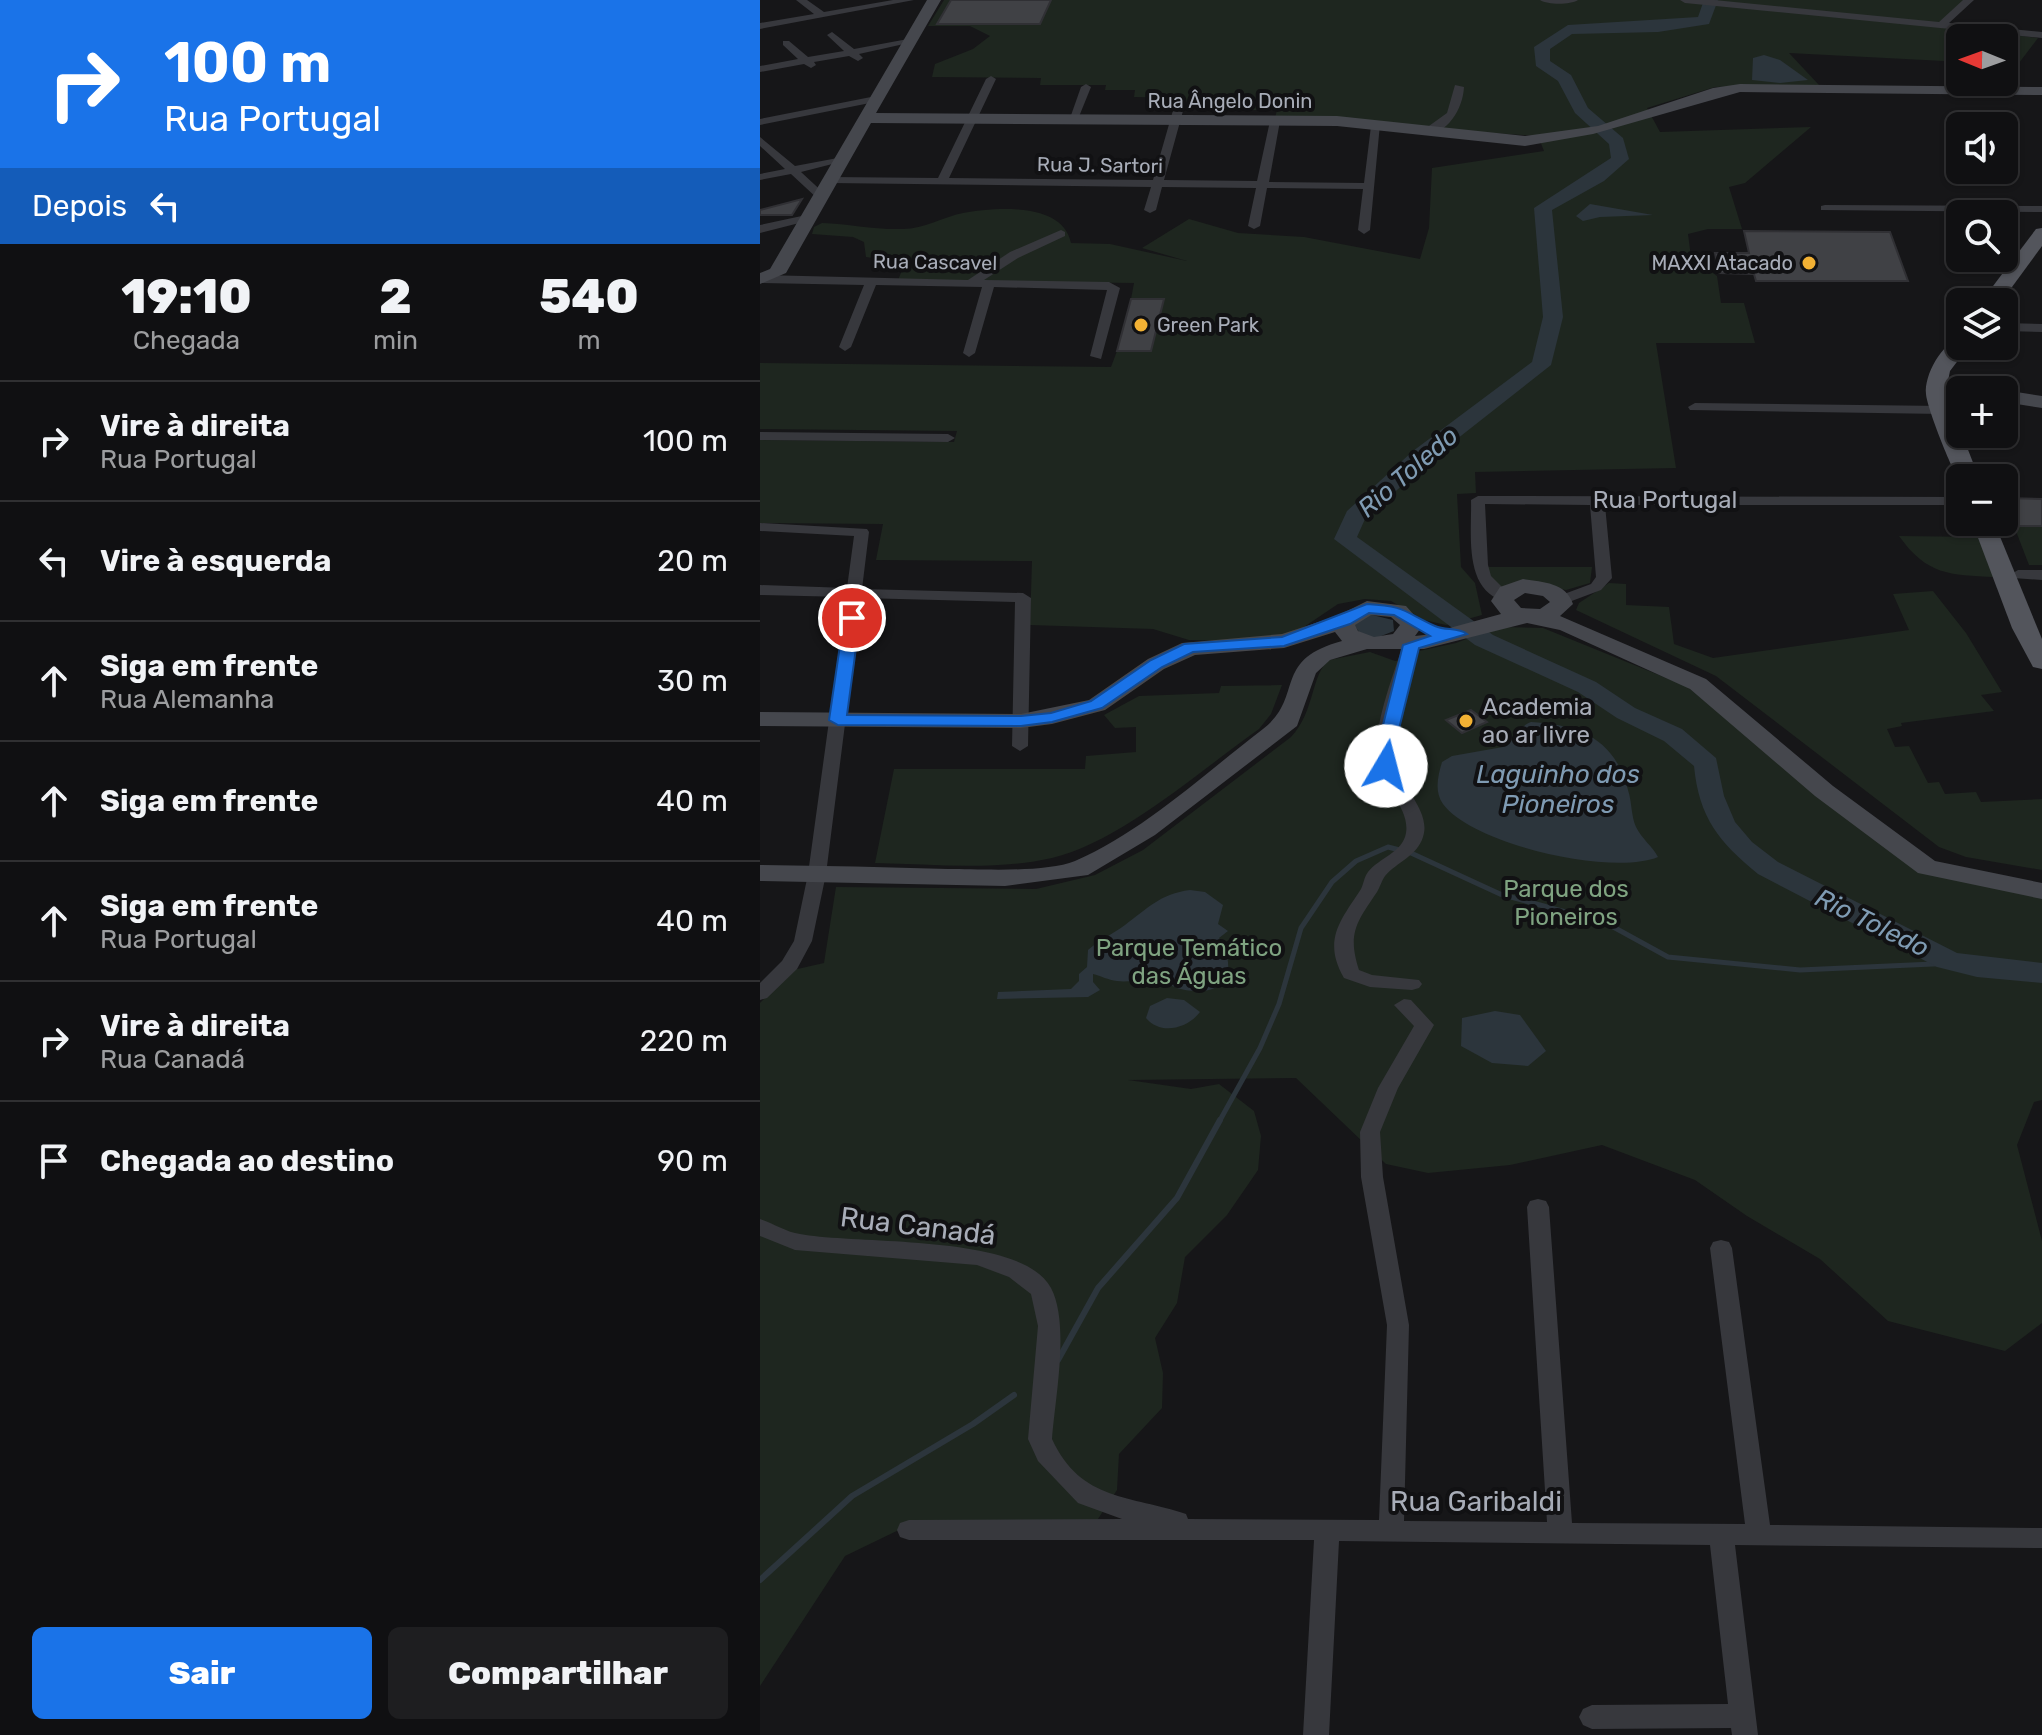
<!DOCTYPE html>
<html lang="pt">
<head>
<meta charset="utf-8">
<style>
  body { margin:0; font-family:Rubik,sans-serif; background:#1e1e20; color:#f1f3f6; height:100vh; display:flex; flex-direction:column; font-size:30px; white-space:nowrap }
  * { box-sizing:border-box; margin:0 }
  p { font-size:26px; color:#9c9d9f }
  .icon { flex:none; width:44px; height:44px; fill:none; stroke:currentColor; stroke-width:2; stroke-linecap:round; stroke-linejoin:round }
  .map { position:relative; flex:1; overflow:hidden }
  .drawer { display:flex; flex-direction:column; background:#101012; width:760px }
  .drawer>* { flex:none }
  .guide { background:#1a73e8; color:#fff; overflow:hidden }
  .needle { width:52px; rotate:271deg }
  .controls { position:absolute; left:1186px; top:24px; display:grid; gap:16px }
  .controls a { display:grid; place-items:center; width:72px; height:72px; border-radius:12px; background:#101012; box-shadow:0 2px 6px #0004,0 0 0 2px #303032; font-size:40px }
  .pin { position:absolute; display:grid; place-items:center; width:68px; height:68px; color:#fff; margin:-34px; border:4px solid #fff; border-radius:50%; box-shadow:0 2px 8px #0007 }
  .me { position:absolute; width:88px; margin:-44px; rotate:8deg; stroke-linejoin:round; filter:drop-shadow(0 0 6px #0008) }
  .turn { display:flex; align-items:center; gap:28px; height:168px; padding:0 32px; font-size:36px }
  .turn .icon { width:104px; height:104px; stroke-width:2.5 }
  .turn b { display:block; font-size:56px; line-height:68px }
  .then { display:flex; align-items:center; height:76px; padding:0 32px; background:#0003; gap:16px; font-size:30px }
  .eta { display:flex; justify-content:space-evenly; align-items:center; height:136px; text-align:center }
  .eta b { font-size:48px; font-weight:800; line-height:56px }
  .button { display:flex; gap:16px; margin-top:auto; padding:16px 32px }
  .button a { flex:1; height:92px; border-radius:12px; background:#1a73e8; color:#fff; font-size:32px; font-weight:800; line-height:92px; text-align:center }
  .button a+a { background:#1e1e20; color:#f1f3f6 }
  ul { padding:0; list-style:none }
  li { display:flex; align-items:center; gap:24px; height:120px; padding:0 32px; border-top:2px solid #303032 }
  li div { flex:1 }
  li b { display:block; font-size:30px }
  li em { font-style:normal }
  main { display:flex; flex:1; min-height:0 }
  .map>svg:first-child { display:block }
  .green { fill:#1e261f; fill-rule:evenodd }
  .water { fill:#2c353c }
  .lines { fill:none; stroke-linecap:round; stroke-linejoin:round }
  .stream-far1 { stroke:#2c353c; stroke-width:5 }
  .stream { stroke:#2c353c; stroke-width:6 }
  .river { fill:#2c353c; fill-rule:evenodd }
  .building { fill:#404145; stroke:#303034; stroke-width:2 }
  .street { fill:#37383d; fill-rule:evenodd }
  .secondary { fill:#45474d; fill-rule:evenodd }
  .primary { fill:#53555c; fill-rule:evenodd }
  .route { fill:#1a73e8; stroke:#114b97; stroke-width:2 }
  .poi-dot { fill:#f2b134; stroke:#111113; stroke-width:3 }
  .labels { text-anchor:middle; dominant-baseline:central; stroke-width:8; stroke-linejoin:round; paint-order:stroke }
  .far-street-label { font-size:20px; fill:#a8adb8; stroke:#111113 }
  .far-poi-label { font-size:20px; fill:#a8adb8; stroke:#111113; text-anchor:end }
  .street-label { font-size:24px; fill:#a8adb8; stroke:#111113 }
  .poi-label { font-size:24px; fill:#a8adb8; stroke:#111113; text-anchor:start }
  .park-label { font-size:24px; fill:#7fa381; stroke:#111113 }
  .water-label { font-size:26px; font-style:italic; fill:#7f9bb3; stroke:#111113 }
  .near-street-label { font-size:28px; fill:#a8adb8; stroke:#111113 }
</style>
</head>
<body>
<main>
<section class="drawer">
<div class="guide">
<div class="turn"><svg class="icon" aria-label="right" viewBox="0 0 24 24"><path d="M7 20v-9h11M14 6l5 5-5 5"/></svg><div><b>100 m</b>Rua Portugal</div></div>
<div class="then">Depois<svg class="icon" aria-label="left" viewBox="0 0 24 24"><path d="M17 20v-9H6M10 6l-5 5 5 5"/></svg></div>
</div>
<div class="eta">
<div><b>19:10</b><p>Chegada</p></div>
<div><b>2</b><p>min</p></div>
<div><b>540</b><p>m</p></div>
</div>
<ul>
<li><svg class="icon" aria-label="right" viewBox="0 0 24 24"><path d="M7 20v-9h11M14 6l5 5-5 5"/></svg><div><b>Vire à direita</b><p>Rua Portugal</p></div><em>100 m</em></li>
<li><svg class="icon" aria-label="left" viewBox="0 0 24 24"><path d="M17 20v-9H6M10 6l-5 5 5 5"/></svg><div><b>Vire à esquerda</b></div><em>20 m</em></li>
<li><svg class="icon" aria-label="ahead" viewBox="0 0 24 24"><path d="M12 20V5M6 11l6-6 6 6"/></svg><div><b>Siga em frente</b><p>Rua Alemanha</p></div><em>30 m</em></li>
<li><svg class="icon" aria-label="ahead" viewBox="0 0 24 24"><path d="M12 20V5M6 11l6-6 6 6"/></svg><div><b>Siga em frente</b></div><em>40 m</em></li>
<li><svg class="icon" aria-label="ahead" viewBox="0 0 24 24"><path d="M12 20V5M6 11l6-6 6 6"/></svg><div><b>Siga em frente</b><p>Rua Portugal</p></div><em>40 m</em></li>
<li><svg class="icon" aria-label="right" viewBox="0 0 24 24"><path d="M7 20v-9h11M14 6l5 5-5 5"/></svg><div><b>Vire à direita</b><p>Rua Canadá</p></div><em>220 m</em></li>
<li><svg class="icon" aria-label="arrive" viewBox="0 0 24 24"><path d="M6 21V4h12l-3 4 3 4H6"/></svg><div><b>Chegada ao destino</b></div><em>90 m</em></li>
</ul>
<div class="button"><a>Sair</a><a>Compartilhar</a></div>
</section>
<div class="map">
<svg width="1282" height="1735" viewBox="0 0 1282 1735">
  <rect width="100%" height="100%" fill="#161618"/>
  <!-- green -->
  <g class="green">
    <path d="M184,0h1027l-27,27 94,11 -38,50 -52,-1 5,-11 -9,-15 -155,-8 30,32 -104,2 -68,21 13,24 151,-5 -66,56 -16,4 13,42h-34l-20,5 3,23 26,19 4,27h23l11,40h-99l20,125 -201,4 1,21 -19,1 4,73 14,16 7,32 -36,10 -22,-5 -33,-19 -26,-2 -27,5 -40,27 -32,8 -32,2 -45,-1 -36,-11 -123,-4 2,-64 -156,-1 7,-36 -123,-1v-83l194,2 3,-11 -197,-2v-66l351,4 6,-16h34l13,-51 -33,-1 3,-16 -236,-3 7,-17 -39,-6 -2,-15 -11,-5 -41,-3 2,-7 8,-4c27,1 54,7 81,6 21,0 40,-12 60,-16 33,-6 100,-11 108,30l39,1 77,17 -45,-13 47,-29 49,14 66,4 116,22 9,-31 3,-60 112,-17 -6,-15 -263,-18 2,-8h-58l1,-7h-34v-5l-52,-1 1,-7h-30l1,-5h-66l1,-7 -109,-1 3,-13 38,-15 17,-13 -20,-10h-42zM1200,38h44v44h-44z"/>
    <polygon points="1254,526 1282,527 1282,565 1269,565"/>
    <path d="M1139,536l81,1 15,40c-46,-2 -68,-2 -96,-41z"/>
    <polygon points="724,567 832,567 830,583 806,590 779,585 739,589"/>
    <polygon points="849,583 866,584 866,605 909,607 914,644 953,658 1149,630 1133,594 1173,591 1206,633 1242,692 1221,695 1234,711 1141,723 1142,726 1127,729 1135,747 1149,746 1168,783 1179,782 1185,794 1216,792 1221,802 1282,799 1282,870 1206,857 1179,847 956,676 816,610 819,603"/>
    <path d="M738,627l45,1 143,58 230,181 126,29v204l-8,2 -17,43 25,96v82l-37,28 -117,-30 -68,-62 -73,-43 -52,-36 -93,-35 -92,20 -82,8 -42,-9 -90,-86 -168,2 63,9 28,-5 35,27 7,25 -3,34 -31,45 -42,42 -8,46 -22,35 8,35 -1,35 -43,46 -2,36 -23,35h-185l-64,31 -85,130v-683l33,-33 31,-7 12,-76 200,2 59,-14 48,-25 148,-113c24,-25 20,-63 38,-77l41,-8 25,9 22,-3 2,-7 37,-8z"/>
    <path d="M522,685l-11,29 -12,15c-58,41 -139,113 -207,129 -57,13 -119,6 -177,5l19,-94h191l1,-13 50,-4v-25l-21,1 -11,-13 35,-19 80,-3 2,-7z"/>
  </g>
  <!-- water -->
  <g class="water">
    <polygon points="1004,55 1020,60 1048,80 1020,83 992,80 993,58"/>
    <polygon points="830,204 893,215 840,217 823,221 816,216"/>
    <polygon points="608,614 633,620 634,631 616,638 602,636 592,622"/>
    <path d="M771,722c49,3 84,17 97,68 4,12 3,26 8,37 6,12 16,19 22,30 -45,19 -185,-12 -215,-53 -9,-13 -5,-28 -1,-42l10,-6 51,-9c13,-6 14,-20 28,-25z"/>
    <path d="M430,890l15,2 18,13 -5,19 10,7 -9,7c20,33 7,59 -34,52 -11,-2 -20,-8 -30,-10 -13,-2 -26,3 -38,1 -9,-1 -16,-5 -24,-7v8l7,8 -12,7 -91,2 1,-7 73,-3 8,-8v-7l8,-7 1,-17c11,-10 25,-16 37,-25 23,-17 35,-31 65,-35z"/>
    <path d="M407,998l17,2 16,12c-12,16 -39,24 -54,6l4,-12z"/>
    <polygon points="735,1011 760,1015 786,1051 768,1066 732,1063 701,1046 702,1018"/>
  </g>
  <g class="lines">
    <!-- stream-far1 -->
    <polyline class="stream-far1" points="459,1122 500,1048 519,1004 541,928 572,882 596,861 628,847 651,853 740,894 846,923 908,957 1040,970 1195,963"/>
    <!-- stream -->
    <g class="stream">
      <polyline points="298,1360 338,1288 417,1198 460,1120"/>
      <polyline points="0,1580 92,1496 213,1424 254,1395"/>
    </g>
    <!-- river -->
    <path class="river" d="M944,0h14l-9,24 -51,8 -86,2 -22,15v12l21,14 17,33 35,30 6,21 -25,22 -52,29 11,107 -12,48 -122,96 -64,58 -8,18 136,98 103,47 39,26 47,21 34,29 8,38 11,26 17,20 26,20 179,91 85,10v20l-65,-6 -40,-10 -179,-93c-39,-32 -59,-56 -64,-108l-30,-25 -47,-23 -39,-26 -103,-47 -141,-106 13,-28 66,-60 119,-89 11,-45 -9,-109 77,-50 -2,-14 -34,-31 -17,-32 -22,-15 -2,-19 34,-22 130,-8z"/>
  </g>
  <!-- building -->
  <g class="building">
    <polygon points="191,0 291,0 280,24 177,24"/>
    <polygon points="42,199 32,215 0,215 0,210"/>
    <polygon points="984,231 1130,232 1148,281 996,281 994,274 959,273 955,253 989,253"/>
    <polygon points="371,299 404,299 391,351 357,351"/>
    <polygon points="1244,498 1282,499 1282,526 1254,526"/>
    <polygon points="711,710 727,722 702,733 686,720"/>
  </g>
  <g class="lines">
    <!-- street -->
    <g class="street">
      <polygon points="36,0 47,0 64,12 133,0 154,0 0,29 0,23 54,14"/>
      <path d="M780,0h38c-8,5 -30,5 -38,0z"/>
      <polygon points="920,0 954,0 1179,22 1203,0 1214,0 1189,23 1282,32 1282,38 925,3"/>
      <polygon points="72,32 94,49 148,39 153,42 99,54 103,58 98,61 89,56 54,62 56,65 51,68 44,64 0,72 0,66 38,59 23,45 23,41 29,41 48,57 84,51 67,35"/>
      <polygon points="231,76 236,79 189,178 393,180 416,100 421,97 426,100 404,180 497,181 510,121 515,118 520,121 509,182 604,183 611,126 620,124 610,230 604,234 598,230 603,189 507,188 500,226 494,229 488,226 496,188 402,187 396,210 390,213 384,210 391,187 70,183 64,180 70,177 178,178 226,79"/>
      <polygon points="326,84 331,87 318,119 309,121 321,87"/>
      <path d="M695,85l9,2c-1,22 -17,49 -42,48v-4l25,-18z"/>
      <polygon points="116,96 121,99 120,101 0,125 0,119"/>
      <polygon points="0,137 35,166 83,157 88,160 41,172 68,197 58,199 31,174 0,180 0,174 25,169 0,146"/>
      <polygon points="1065,205 1282,206 1282,212 1061,210 1061,206"/>
      <polygon points="51,214 55,215 55,219 0,233 0,225"/>
      <polygon points="301,230 305,232 305,236 258,258 224,280 349,282 360,288 341,359 330,356 347,290 234,287 215,353 209,357 203,353 222,287 116,285 91,347 85,351 79,347 104,285 0,283 0,275 208,280 250,252"/>
      <polygon points="1244,323 1282,324 1282,332 1244,331"/>
      <polygon points="935,403 1183,406 1190,410 1183,414 930,410 928,407"/>
      <polygon points="0,432 188,434 195,438 188,442 0,440"/>
      <path d="M718,496l482,1v8h-355l7,73 -11,12 -40,15 -5,-2v-6l35,-13 5,-7 -6,-72 -105,-1 3,61 3,11 20,20 -8,5c-40,-13 -31,-68 -32,-101z"/>
      <polygon points="0,523 107,529 109,532 102,589 263,593 271,598 268,746 260,751 252,746 255,602 101,598 66,874 52,941 37,969 7,998 0,1000 0,983 22,961 34,941 48,874 86,597 0,595 0,585 87,588 94,536 0,531"/>
      <polygon points="1258,570 1282,570 1282,580 1253,578 1250,575"/>
      <path d="M651,640l8,5c-11,34 -29,77 -25,113 3,26 38,52 29,79 -6,19 -26,25 -38,39 -3,4 -5,11 -8,16 -20,30 -30,41 -18,78l13,5 47,5 3,4 -3,4 -7,2 -42,-3 -26,-9c-22,-38 -3,-58 17,-89 3,-6 3,-12 7,-17 11,-14 35,-20 38,-39 4,-24 -22,-45 -28,-68 -8,-31 15,-89 25,-120z"/>
      <path d="M644,999l7,1 23,25 -36,63 -18,44 3,45 26,148 -5,196 143,1 -20,-315 3,-6 8,-2 8,2 3,6 23,316 173,1 -35,-276 3,-6 8,-2 8,2 3,6 38,277 272,3v20l-307,-3 23,190h-26l-1,-7 -139,1 -9,-4 -4,-8 4,-8 9,-4 136,-1 -18,-159 -371,-4 -10,194h-26l11,-195h-405l-9,-3 -3,-7 3,-7 9,-3 213,-1 -44,-16 -40,-42 -10,-22 10,-113 -7,-32 -22,-17 -32,-12 -182,-15 -35,-14v-17c13,4 26,13 40,15 56,11 222,-1 251,54 19,36 4,110 1,151 29,63 79,56 134,75l2,5 191,1 8,-195 -26,-148 -1,-45 18,-44 36,-62 -20,-21z"/>
    </g>
    <!-- secondary -->
    <g class="secondary">
      <polygon points="167,0 181,0 116,113 577,116 765,136 838,126 953,88 980,84 1282,87 1282,95 980,92 833,134 765,146 577,126 111,123 26,273 0,284 0,273 10,269"/>
      <polygon points="1244,390 1282,396 1282,408 1244,402"/>
      <path d="M763,579c19,3 43,3 50,25l-13,12 146,63 127,107 102,75 107,22v16l-124,-26 -103,-77 -125,-107 -130,-59 -33,-7 -103,26h-57l-37,11 -14,13 -19,53 -142,109 -67,40 -83,11 -245,-5v-16c63,1 125,2 188,4 33,0 97,4 127,-8 69,-30 129,-87 188,-132 42,-32 8,-69 79,-88l-7,-9 -51,16 -89,7 -31,14 -59,41 -53,14 -31,4 -261,-2v-14l261,2 68,-14 59,-41 34,-16 100,-9 55,-18 30,-15 39,5 17,19 -8,11 9,-1 77,-21 -10,-13 9,-14zM765,593l18,3 7,6 -10,7 -19,-1 -7,-8zM611,615l20,2 9,8 -7,9 -19,3 -16,-6 -3,-6z"/>
    </g>
    <!-- primary -->
    <g class="primary">
      <polygon points="1282,228 1282,246 1241,302 1221,302 1276,229"/>
      <path d="M1200,338v8h9l-19,25 -2,10 18,-4 33,9 3,4 -36,-1 -20,4 33,85h-19v4c-8,-12 -33,-74 -34,-88 -2,-19 16,-51 34,-56z"/>
      <polygon points="1212,522 1234,522 1282,639 1282,669 1273,667 1252,628"/>
    </g>
  </g>
  <!-- route -->
  <path class="route" d="M607,604c38,2 36,7 68,22 11,5 23,1 32,8l-48,14 -26,105 2,13 -9,5 -8,-5 -2,-13 27,-108 27,-9 -36,-21 -25,-2 -19,11 -66,22 -91,6 -31,15 -60,41 -50,14 -31,4 -183,-1 -9,-5 15,-102 8,-5 8,5 -13,97 174,1 30,-3 40,-12 60,-41 33,-16 98,-7z"/>
  <!-- markers -->
  <g class="poi-dot">
    <circle cx="1049" cy="263" r="8"/>
    <circle cx="381" cy="325" r="8"/>
    <circle cx="706" cy="721" r="8"/>
  </g>
  <g class="labels">
    <!-- far-street labels -->
    <g class="far-street-label">
      <text x="470" y="101">Rua Ângelo Donin</text>
      <text transform="translate(340 165) rotate(1)">Rua J. Sartori</text>
      <text transform="translate(175 262) rotate(1)">Rua Cascavel</text>
    </g>
    <!-- far-poi labels -->
    <g class="far-poi-label">
      <text x="1033" y="263">MAXXI Atacado</text>
      <text x="397" y="325" text-anchor="start">Green Park</text>
    </g>
    <!-- street labels -->
    <g class="street-label">
      <text x="905" y="500">Rua Portugal</text>
    </g>
    <!-- poi labels -->
    <g class="poi-label">
      <text x="722" y="707">Academia<tspan x="722" dy="28">ao ar livre</tspan></text>
    </g>
    <!-- park labels -->
    <g class="park-label">
      <text x="806" y="889">Parque dos<tspan x="806" dy="28">Pioneiros</tspan></text>
      <text x="429" y="948">Parque Temático<tspan x="429" dy="28">das Águas</tspan></text>
    </g>
    <!-- water labels -->
    <g class="water-label">
      <text transform="translate(648 472) rotate(-41)">Rio Toledo</text>
      <text x="798" y="774">Laguinho dos<tspan x="798" dy="30">Pioneiros</tspan></text>
      <text transform="translate(1112 923) rotate(26)">Rio Toledo</text>
    </g>
    <!-- near-street labels -->
    <g class="near-street-label">
      <text transform="translate(158 1226) rotate(7)">Rua Canadá</text>
      <text x="716" y="1501">Rua Garibaldi</text>
    </g>
  </g>
</svg>
<div class="controls">
<a><svg class="needle" viewBox="-14 -14 28 28"><path d="M0-13l5 13h-10z" fill="#e53935"/><path d="M0 13l5-13h-10z" fill="#9c9d9f"/></svg></a>
<a><svg class="icon" aria-label="sound" viewBox="0 0 24 24"><path d="M4 9h4l5-4v14l-5-4H4zM17 9q2 3 0 6"/></svg></a>
<a><svg class="icon" aria-label="search" viewBox="0 0 24 24"><circle cx="10" cy="10" r="6"/><path d="M15 15l6 6"/></svg></a>
<a><svg class="icon" aria-label="layers" viewBox="0 0 24 24"><path d="M12 4l9 5-9 5-9-5zM3 14l9 5 9-5"/></svg></a>
<a>+</a>
<a>−</a>
</div>
<div class="pin" style="left:92px;top:618px;background:#d93025"><svg class="icon" aria-label="arrive" viewBox="0 0 24 24"><path d="M6 21V4h12l-3 4 3 4H6"/></svg></div>
<svg class="me" style="left:626px;top:766px" viewBox="-20 -20 40 40"><circle r="19" fill="#fff"/><path d="M0-13L10 11 0 6-10 11z" fill="#1a73e8"/></svg>
</div>
</main>
</body>
</html>
